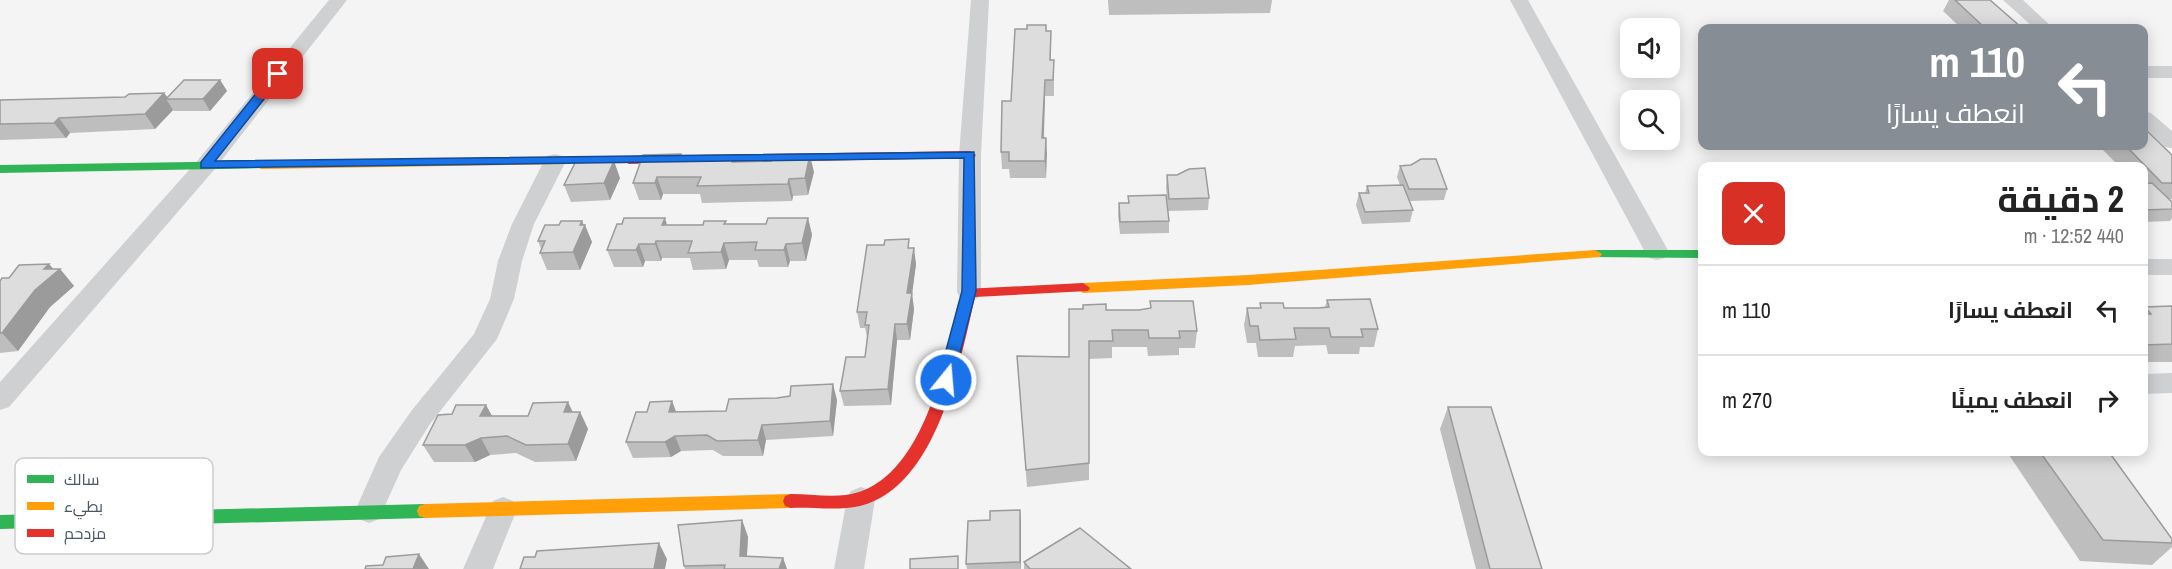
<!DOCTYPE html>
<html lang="ar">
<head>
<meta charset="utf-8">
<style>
  body { margin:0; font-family:"Archivo Narrow",Cairo,sans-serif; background:#f6f6f6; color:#222; direction:rtl; height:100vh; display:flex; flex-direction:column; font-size:22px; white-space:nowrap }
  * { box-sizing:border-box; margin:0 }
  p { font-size:20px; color:#767676 }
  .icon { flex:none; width:33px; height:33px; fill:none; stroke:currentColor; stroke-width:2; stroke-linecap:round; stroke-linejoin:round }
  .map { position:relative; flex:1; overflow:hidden; direction:ltr }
  .sheet { position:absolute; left:1698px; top:162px; width:450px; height:294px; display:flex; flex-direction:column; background:#fff; border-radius:12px; box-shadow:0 3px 15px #0003; direction:rtl }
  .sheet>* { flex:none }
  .top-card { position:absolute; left:1698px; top:24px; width:450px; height:126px; border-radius:12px; box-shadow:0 3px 15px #0003; direction:rtl; background:#868d94; color:#fff; overflow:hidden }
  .controls { position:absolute; left:1620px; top:18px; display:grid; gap:12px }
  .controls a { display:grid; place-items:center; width:60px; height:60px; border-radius:12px; background:#fff; box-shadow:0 3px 15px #0003; font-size:30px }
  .pin { position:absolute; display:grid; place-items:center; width:51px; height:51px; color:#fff; margin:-26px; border-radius:12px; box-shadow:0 3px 9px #0006 }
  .me { position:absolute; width:66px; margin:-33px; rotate:17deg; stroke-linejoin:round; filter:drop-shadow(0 0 4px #0008) }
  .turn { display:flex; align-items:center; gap:21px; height:126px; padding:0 24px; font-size:27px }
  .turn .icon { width:78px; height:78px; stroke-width:2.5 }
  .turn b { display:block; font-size:42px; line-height:51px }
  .round { display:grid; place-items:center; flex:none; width:63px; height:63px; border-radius:12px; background:#f6f6f6 }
  .summary { display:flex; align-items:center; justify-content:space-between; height:102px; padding:0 24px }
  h1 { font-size:36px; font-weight:700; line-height:45px }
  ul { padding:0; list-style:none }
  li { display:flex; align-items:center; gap:18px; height:90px; padding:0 24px; border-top:2px solid #e0e0e0 }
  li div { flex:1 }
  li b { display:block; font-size:22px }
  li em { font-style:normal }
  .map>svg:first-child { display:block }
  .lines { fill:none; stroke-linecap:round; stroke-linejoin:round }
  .street { fill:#ced0d2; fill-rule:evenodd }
  .fast { fill:#30b455; fill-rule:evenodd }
  .slow { fill:#ff9f0a; fill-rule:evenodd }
  .jam { fill:#e5322d; fill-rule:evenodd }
  .wall { fill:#bebebf }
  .shaded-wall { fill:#9b9b9b }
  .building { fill:#ddddde; stroke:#9b9b9b; stroke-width:1.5 }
  .route { fill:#1a73e8; stroke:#114b97; stroke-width:1.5 }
  .key { fill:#fff; stroke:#c9ccd0; stroke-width:1.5 }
  .key-label { font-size:16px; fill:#4a5661 }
</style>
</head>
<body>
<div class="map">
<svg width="2172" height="569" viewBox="0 0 2172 569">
  <rect width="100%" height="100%" fill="#f4f4f4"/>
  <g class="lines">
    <!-- street -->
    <g class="street">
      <polygon points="329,0 347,0 214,170 9,407 0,410 0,382 198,160"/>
      <polygon points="971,0 989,0 981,155 981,292 978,298 969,300 960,298 957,292 959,155"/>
      <polygon points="1510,0 1528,0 1669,252 1665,258 1657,260 1649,258 1645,252"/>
      <polygon points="2003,0 2023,0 2053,28 2034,28"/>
      <rect x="2144" y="66" width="28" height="12"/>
      <polygon points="2144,111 2151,113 2172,131 2172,148 2165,147 2144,127"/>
      <polygon points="555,154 563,156 566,161 534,224 522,261 514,299 497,339 430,424 401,470 379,519 369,523 359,519 355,511 379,457 412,410 474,334 490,299 498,261 512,224 544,161 547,156"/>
      <rect x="2144" y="259" width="28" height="16"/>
      <polygon points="2172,373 2172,393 2144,394 2144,374"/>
      <polygon points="861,487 871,491 875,499 864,569 834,569 847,499 851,491"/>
      <polygon points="503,497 513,501 517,509 493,569 463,569 493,501"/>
    </g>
    <!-- fast -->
    <g class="fast">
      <polygon points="261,161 267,165 265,168 0,173 0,165"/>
      <polygon points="1595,250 1702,250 1702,258 1590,257 1588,254"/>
      <polygon points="425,504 431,506 433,511 431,516 425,518 0,529 0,515"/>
    </g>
    <!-- slow -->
    <g class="slow">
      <polygon points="629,156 635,160 633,163 261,169 255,165 261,161"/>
      <polygon points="1595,250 1602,254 1600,257 1248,285 1083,293 1076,288 1083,283 1248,275"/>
      <polygon points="791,494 797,496 799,501 797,506 791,508 425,518 419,516 417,511 419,506 425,504"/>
    </g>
    <!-- jam -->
    <g class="jam">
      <polygon points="970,151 976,155 974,158 629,164 623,160 629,156"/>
      <path d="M1083,283l7,5 -2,3 -113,6c-15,65 -38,190 -115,209 -22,5 -47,1 -69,2l-6,-2 -2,-5 2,-5 6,-2c21,0 48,5 68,-2 55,-18 77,-97 90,-146 5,-18 6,-41 15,-57z"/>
    </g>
  </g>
  <!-- wall -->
  <g class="wall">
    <polygon points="1108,0 1272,0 1270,13 1109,15"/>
    <polygon points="1949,0 1990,0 2022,28 1961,28 1943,11"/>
    <polygon points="1046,31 1051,31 1051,60 1054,60 1054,96 1045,96 1044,138 1046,138 1046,178 1010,178 1009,169 1002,169 1001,152 1011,101"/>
    <polygon points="220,80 227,91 210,111 174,111 173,110 155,129 70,133 66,138 0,140 0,100 125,97 164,93 168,98"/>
    <polygon points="2099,146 2144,146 2172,155 2172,199 2169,199 2172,202 2172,218 2170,221 2144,222 2144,166 2119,166"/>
    <polygon points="681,154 682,158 733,158 733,162 814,172 808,195 793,196 792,201 702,203 700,194 663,194 661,200 639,200 633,183"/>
    <polygon points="603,157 605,161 620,178 610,200 571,202 564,185 582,161"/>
    <polygon points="1400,166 1447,189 1444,200 1409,201 1413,210 1410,222 1362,224 1356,205 1359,193 1365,193 1367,186 1400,185 1397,177"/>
    <polygon points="1167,175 1209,198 1208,210 1168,211 1166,187"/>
    <polygon points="1128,196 1169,221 1169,233 1120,234 1118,215 1119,203 1128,203"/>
    <polygon points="808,218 812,235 806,261 790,261 788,267 759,267 757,260 729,260 726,269 693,270 690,258 662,258 661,261 645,261 643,267 614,267 607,250 667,225 766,224"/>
    <polygon points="582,221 592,242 580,270 547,270 540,253 541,249 538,241 559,225"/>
    <polygon points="910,248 916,264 912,294 914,309 910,340 897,340 891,405 844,406 840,391 865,357 867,337 865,328 860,328 857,312"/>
    <polygon points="49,264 53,269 60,269 74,286 50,307 18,351 0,353 0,281"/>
    <polygon points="1327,300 1378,329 1374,347 1360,347 1359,354 1328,354 1326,345 1295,346 1293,357 1258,357 1256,343 1247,343 1244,325 1247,308 1260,308 1260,303 1284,308 1318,308 1325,307"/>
    <polygon points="1150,301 1197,331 1195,348 1179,348 1179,355 1148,356 1147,347 1112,347 1112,358 1089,359 1089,480 1027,487 1017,356 1069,357 1106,310 1139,310 1150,309"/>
    <polygon points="2172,306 2172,362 2144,362 2144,308 2145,307"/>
    <polygon points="837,400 833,436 766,440 763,456 723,456 713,450 681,451 671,457 633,458 626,442 647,412 672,401 676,412 726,411"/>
    <polygon points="486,405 492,416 528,416 580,412 588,429 576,461 535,462 516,453 490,455 475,462 434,462 423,445 452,414"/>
    <polygon points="1448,407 1542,569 1476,569 1440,429"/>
    <polygon points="2007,452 2109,452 2172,539 2172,547 2152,565 2080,561"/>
    <polygon points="742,520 748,537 747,556 783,558 787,569 685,569 684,566"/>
    <polygon points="1021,522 1021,569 967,569 966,564"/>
    <polygon points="1024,562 1131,569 1024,569"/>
  </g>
  <!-- shaded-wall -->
  <g class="shaded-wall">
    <polygon points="220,80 227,91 210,111 203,99"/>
    <polygon points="1045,80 1045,96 1043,154 1042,138"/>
    <polygon points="164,93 169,99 166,99 173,110 155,129 145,114"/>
    <polygon points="59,118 70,133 66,138 54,123"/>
    <polygon points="1046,138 1047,154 1046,178 1045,161"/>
    <polygon points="810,155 814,172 808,195 805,178"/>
    <polygon points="603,157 609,172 614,161 620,178 610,200 604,183 602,161"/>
    <polygon points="657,177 663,194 661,200 655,183"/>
    <polygon points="789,179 793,196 792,201 788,184"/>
    <polygon points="665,218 670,235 662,225"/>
    <polygon points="808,218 812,235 806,261 802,243"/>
    <polygon points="582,221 584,227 585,225 592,242 580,270 573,252"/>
    <polygon points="656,241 662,258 661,261 655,244"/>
    <polygon points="724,243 729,260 726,269 721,252"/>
    <polygon points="639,244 645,261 643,267 636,250"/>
    <polygon points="786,244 790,261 788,267 784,250"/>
    <polygon points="914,248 916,264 912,294 914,309 910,340 907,324 907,293"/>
    <polygon points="49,264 56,272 60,269 74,286 50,307 18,351 2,333 44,269"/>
    <polygon points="895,324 897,340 891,405 888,389"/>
    <polygon points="833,384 837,400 833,436 830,421"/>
    <polygon points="672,401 678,417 669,412"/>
    <polygon points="568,402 576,419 564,412"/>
    <polygon points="486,405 495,422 480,416"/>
    <polygon points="580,412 588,429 576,461 568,444"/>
    <polygon points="762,425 766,440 763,456 758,440"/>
    <polygon points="675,436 681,451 671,457 665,442"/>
    <polygon points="481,438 490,455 475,462 465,445"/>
    <polygon points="1020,510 1021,522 1021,569 1020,562"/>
    <polygon points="742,520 748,537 746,569 740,556"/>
    <polygon points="659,543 667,559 665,569 654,569"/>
    <polygon points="419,554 429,569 413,569"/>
    <polygon points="783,558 787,569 779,569"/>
  </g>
  <!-- building -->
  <g class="building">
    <polygon points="1955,0 1990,0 2022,28 1985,28"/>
    <polygon points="1027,25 1046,25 1046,31 1051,31 1050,60 1054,60 1053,80 1045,80 1042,138 1046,138 1045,161 1009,161 1009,152 1001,152 1002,101 1011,101 1015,29 1027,29"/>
    <polygon points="184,80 220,80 203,99 166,99"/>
    <polygon points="164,93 145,114 59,118 54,123 0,124 0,100 125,97 129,94"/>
    <polygon points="2144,128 2172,155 2172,183 2162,183 2126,146 2144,146"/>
    <polygon points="681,154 680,158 733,158 732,162 771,161 772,156 810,155 805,178 789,179 788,184 697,186 701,177 657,177 655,183 633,183 643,155"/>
    <polygon points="583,157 603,157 602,161 614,161 604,183 564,185 576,161 582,161"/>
    <polygon points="1421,159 1436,159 1447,189 1409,189 1400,166 1411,165"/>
    <polygon points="1205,168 1209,198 1169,199 1167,175 1177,175 1189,169"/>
    <polygon points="2152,183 2172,202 2172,209 2144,210 2144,184"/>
    <polygon points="1403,185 1413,210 1365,212 1359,193 1369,193 1367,186"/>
    <polygon points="1166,195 1169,221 1120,222 1119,203 1129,203 1128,196"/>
    <polygon points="624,218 665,218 662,225 703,225 704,221 726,221 724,224 766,224 768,218 808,218 802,243 786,244 784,250 755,250 757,242 724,243 721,252 688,253 692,241 656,241 655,244 639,244 636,250 607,250 617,224 622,224"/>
    <polygon points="561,221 582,221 580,225 585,225 573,252 540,253 545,241 538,241 545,225 559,225"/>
    <polygon points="909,239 908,248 914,248 907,293 912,293 907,324 895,324 888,389 840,391 846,357 865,357 869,325 865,325 867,312 857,312 867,245 884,245 885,240"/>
    <polygon points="49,264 44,269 60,269 35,290 2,333 0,333 0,281 2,278 9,278 19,265"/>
    <polygon points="1370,299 1378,329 1361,329 1363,337 1331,337 1329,328 1294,328 1296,339 1260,340 1258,326 1250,326 1247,308 1261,308 1260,303 1283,303 1284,308 1318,308 1329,307 1327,300"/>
    <polygon points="1150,301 1193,301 1197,331 1179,331 1180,338 1149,338 1148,330 1112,330 1113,341 1089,341 1089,463 1026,470 1017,356 1069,357 1069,309 1083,309 1083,305 1106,304 1106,310 1139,310 1151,308"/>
    <polygon points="2172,306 2172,344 2144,345 2144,314 2151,314 2145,307"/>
    <polygon points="833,384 830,421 762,425 758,440 717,441 707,435 675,436 665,442 626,442 636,412 647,412 650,402 672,401 669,412 726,411 729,399 777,398 790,396 791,386"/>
    <polygon points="568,402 564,412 580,412 568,444 526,445 507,436 481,438 465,445 423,445 438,415 452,414 456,405 486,405 480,416 528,416 533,403"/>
    <polygon points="1448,407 1491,407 1542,569 1490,569"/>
    <polygon points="2040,452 2109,452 2172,539 2172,543 2103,540"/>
    <polygon points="1020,510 1020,562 966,564 968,521 990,520 990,511"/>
    <polygon points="742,520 740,556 783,558 779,569 724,569 725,565 684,566 678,525"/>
    <polygon points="1080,528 1131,569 1030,569 1024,562"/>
    <polygon points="659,543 654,569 520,569 524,557 535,557 537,551"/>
    <polygon points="419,554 413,569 365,569 366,566 383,565 386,557"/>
    <polygon points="958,556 958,569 910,569 910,559"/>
  </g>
  <!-- route -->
  <polygon class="route" points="278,70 284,74 215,161 974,152 976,291 953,380 946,386 938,380 962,291 964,158 201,168 201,162 274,71"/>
  <!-- legend -->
  <rect x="15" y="458" width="198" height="96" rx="9" class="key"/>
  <rect x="27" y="475" width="27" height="8" fill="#30b455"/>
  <rect x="27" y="502" width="27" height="8" fill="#ff9f0a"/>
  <rect x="27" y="529" width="27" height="8" fill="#e5322d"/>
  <g class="key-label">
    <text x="64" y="485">سالك</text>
    <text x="64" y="512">بطيء</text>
    <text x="64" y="539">مزدحم</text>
  </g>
</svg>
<div class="controls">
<a><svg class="icon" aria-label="sound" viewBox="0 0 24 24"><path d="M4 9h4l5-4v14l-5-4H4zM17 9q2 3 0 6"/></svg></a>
<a><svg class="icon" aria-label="search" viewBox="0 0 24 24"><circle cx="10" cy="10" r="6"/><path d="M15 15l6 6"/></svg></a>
</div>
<div class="pin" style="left:278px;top:74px;background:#d93025"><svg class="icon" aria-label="arrive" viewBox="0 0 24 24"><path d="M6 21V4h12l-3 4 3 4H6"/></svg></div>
<svg class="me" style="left:946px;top:380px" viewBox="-20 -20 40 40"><circle r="17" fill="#1a73e8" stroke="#fff" stroke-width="3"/><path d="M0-11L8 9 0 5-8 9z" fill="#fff"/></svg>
<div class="top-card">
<div class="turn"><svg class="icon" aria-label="left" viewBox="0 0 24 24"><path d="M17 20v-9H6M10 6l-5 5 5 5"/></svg><div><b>110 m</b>انعطف يسارًا</div></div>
</div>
<section class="sheet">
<div class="summary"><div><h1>2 دقيقة</h1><p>440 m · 12:52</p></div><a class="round" style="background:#d93025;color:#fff"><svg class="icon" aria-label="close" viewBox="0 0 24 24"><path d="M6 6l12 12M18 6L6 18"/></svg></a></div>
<ul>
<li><svg class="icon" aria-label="left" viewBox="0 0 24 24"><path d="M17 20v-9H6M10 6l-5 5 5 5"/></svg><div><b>انعطف يسارًا</b></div><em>110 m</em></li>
<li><svg class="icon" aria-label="right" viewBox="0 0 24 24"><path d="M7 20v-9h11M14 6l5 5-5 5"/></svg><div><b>انعطف يمينًا</b></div><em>270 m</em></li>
</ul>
</section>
</div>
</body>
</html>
